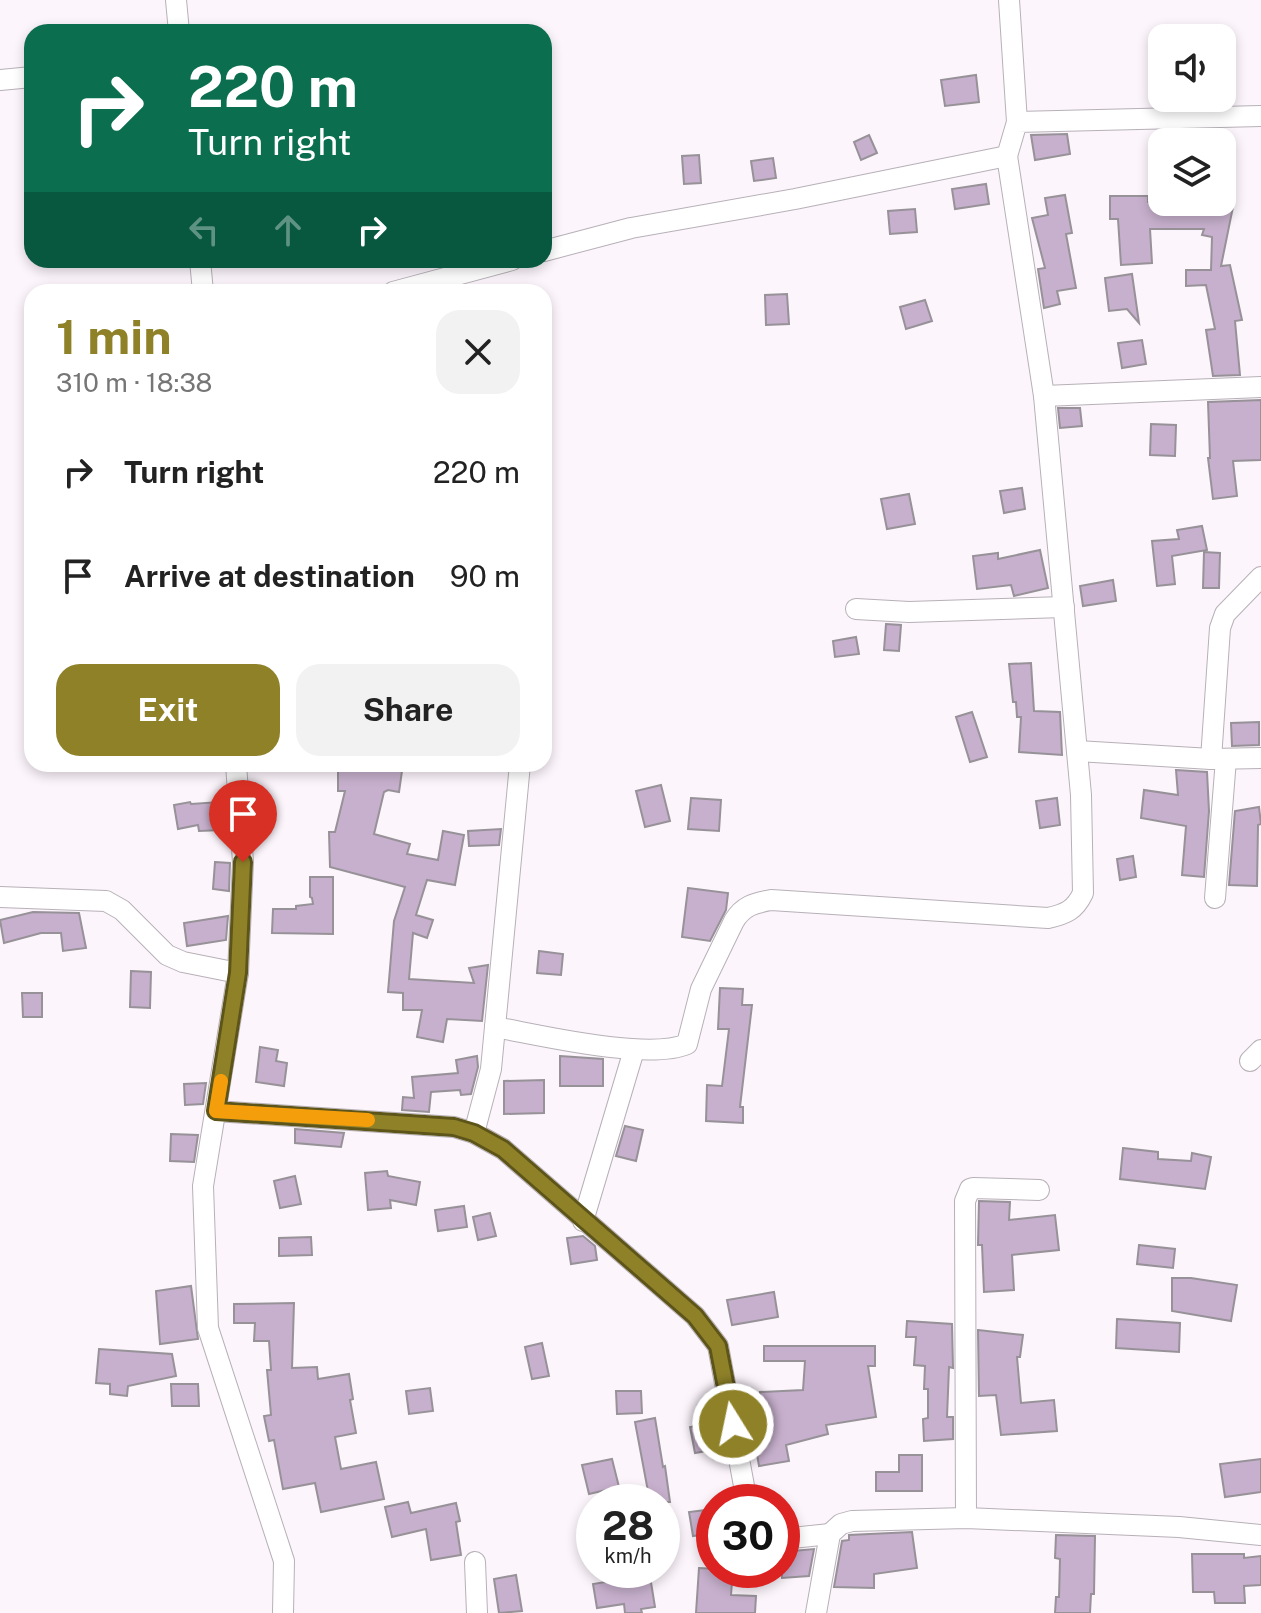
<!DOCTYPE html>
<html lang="en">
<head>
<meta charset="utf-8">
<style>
  body { margin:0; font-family:"Public Sans",sans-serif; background:#f2f2f2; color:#222; height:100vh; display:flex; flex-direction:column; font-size:30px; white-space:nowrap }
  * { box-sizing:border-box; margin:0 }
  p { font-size:26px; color:#767676 }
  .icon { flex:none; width:44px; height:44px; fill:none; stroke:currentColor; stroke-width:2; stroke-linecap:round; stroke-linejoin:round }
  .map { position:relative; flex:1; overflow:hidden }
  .drawer { position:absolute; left:24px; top:284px; width:528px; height:488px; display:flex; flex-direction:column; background:#fff; border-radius:24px; box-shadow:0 4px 12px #0003 }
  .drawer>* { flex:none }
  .top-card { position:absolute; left:24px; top:24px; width:528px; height:244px; border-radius:24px; box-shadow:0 4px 12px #0003; background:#0b6e4f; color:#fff; overflow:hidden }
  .tools { position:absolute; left:1148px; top:24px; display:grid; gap:16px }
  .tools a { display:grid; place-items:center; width:88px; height:88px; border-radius:16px; background:#fff; box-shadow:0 4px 12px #0003; font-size:40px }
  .speed { position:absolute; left:576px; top:1484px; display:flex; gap:16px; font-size:40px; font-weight:700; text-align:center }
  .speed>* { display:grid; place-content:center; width:104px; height:104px; border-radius:50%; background:#fff; box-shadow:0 4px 12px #0003; line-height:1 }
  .speed small { font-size:20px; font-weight:400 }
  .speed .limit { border:12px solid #d22; background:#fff; color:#111 }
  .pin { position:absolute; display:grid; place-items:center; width:68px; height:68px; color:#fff; margin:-82px -34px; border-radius:50% 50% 50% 0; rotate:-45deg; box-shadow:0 0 8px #0007 }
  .pin .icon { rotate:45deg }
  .me { position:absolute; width:88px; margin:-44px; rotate:350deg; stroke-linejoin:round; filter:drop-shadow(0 0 6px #0008) }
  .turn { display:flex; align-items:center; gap:28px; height:168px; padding:0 32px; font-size:36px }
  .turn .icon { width:104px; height:104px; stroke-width:2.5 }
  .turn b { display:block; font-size:56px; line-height:68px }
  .lanes { display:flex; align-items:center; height:76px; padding:0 32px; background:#0003; justify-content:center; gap:40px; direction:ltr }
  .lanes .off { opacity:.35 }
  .round { display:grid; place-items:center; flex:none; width:84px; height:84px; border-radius:24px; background:#f2f2f2 }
  .overview { display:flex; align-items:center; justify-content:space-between; height:136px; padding:0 32px }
  h1 { font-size:48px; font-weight:700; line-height:60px; color:#8f8128 }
  .primary-button { display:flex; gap:16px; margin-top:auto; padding:16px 32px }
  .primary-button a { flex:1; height:92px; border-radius:24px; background:#8f8128; color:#fff; font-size:32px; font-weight:700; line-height:92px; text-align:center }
  .primary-button a+a { background:#f2f2f2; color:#222 }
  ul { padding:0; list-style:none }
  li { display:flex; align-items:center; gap:24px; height:104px; padding:0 32px }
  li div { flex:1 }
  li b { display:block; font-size:30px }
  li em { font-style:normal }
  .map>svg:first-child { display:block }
  .building { fill:#c7b0cd; stroke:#979198; stroke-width:2 }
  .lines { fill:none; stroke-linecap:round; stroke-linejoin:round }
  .minor-casing { stroke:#b7b1b7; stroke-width:22 }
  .minor { stroke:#fff; stroke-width:20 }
  .route-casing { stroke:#5d541a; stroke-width:20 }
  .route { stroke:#8f8128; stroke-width:14 }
  .slow { stroke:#f59e0b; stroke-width:14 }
</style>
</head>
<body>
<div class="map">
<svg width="1261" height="1613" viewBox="0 0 1261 1613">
  <rect width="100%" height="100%" fill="#fcf5fc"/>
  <!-- building -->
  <g class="building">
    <polygon points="976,75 979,102 945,106 941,80"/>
    <polygon points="1067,134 1070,154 1035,160 1031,135"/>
    <polygon points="869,135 877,153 861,160 854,142"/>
    <polygon points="699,155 701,183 684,184 682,156"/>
    <polygon points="773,158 776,178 754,181 751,161"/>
    <polygon points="986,184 989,204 955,209 952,189"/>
    <polygon points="1065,195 1072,233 1066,234 1076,288 1057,291 1060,304 1044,308 1038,269 1045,268 1032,218 1048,215 1045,198"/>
    <polygon points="1110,196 1148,196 1148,202 1234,202 1221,266 1230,265 1242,320 1235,321 1240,375 1213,376 1206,330 1215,329 1206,285 1186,286 1186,270 1211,270 1212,237 1202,235 1204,229 1150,229 1152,263 1121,265 1118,219 1110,219"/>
    <polygon points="915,209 917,232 890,234 888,211"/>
    <polygon points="1132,274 1139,323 1127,309 1109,311 1105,278"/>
    <polygon points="787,294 789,324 766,325 765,295"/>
    <polygon points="925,300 932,321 906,329 900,307"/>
    <polygon points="1142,340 1146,364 1122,368 1118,343"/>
    <polygon points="1261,400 1261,460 1233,461 1237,496 1213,499 1208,458 1210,458 1208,402"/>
    <polygon points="1058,408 1080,408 1082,426 1060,428"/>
    <polygon points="1151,424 1176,425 1175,456 1150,455"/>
    <polygon points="1022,488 1025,509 1004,513 1000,491"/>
    <polygon points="909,494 915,524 887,529 881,499"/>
    <polygon points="1202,526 1207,550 1172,556 1175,584 1157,586 1152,541 1179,539 1177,530"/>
    <polygon points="1040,550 1048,588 1014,596 1011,585 977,589 973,556 998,553 998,559"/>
    <polygon points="1204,552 1220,553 1219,588 1203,588"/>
    <polygon points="1113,580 1116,601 1083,606 1080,586"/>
    <polygon points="886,624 901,625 899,651 884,650"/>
    <polygon points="856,637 859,654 835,657 833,641"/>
    <polygon points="1031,663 1034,711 1060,712 1062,755 1019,752 1021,717 1017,717 1016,702 1013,702 1009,664"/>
    <polygon points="972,712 987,757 970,762 956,717"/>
    <polygon points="1259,722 1259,745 1232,746 1231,723"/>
    <polygon points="338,764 403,764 399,792 388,790 384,792 374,834 410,844 407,854 438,860 443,831 464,835 455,885 427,880 416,915 433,920 427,938 413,933 409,979 474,983 469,968 488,965 482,1021 447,1019 443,1042 417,1037 422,1010 403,1010 403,993 388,992 394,921 405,887 330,867 329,832 335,832 345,791 338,791"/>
    <polygon points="1176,770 1207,772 1209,811 1204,877 1182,875 1186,826 1141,818 1144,790 1178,795"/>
    <polygon points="661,785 670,821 645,827 636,791"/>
    <polygon points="691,798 721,800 719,831 688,829"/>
    <polygon points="1057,798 1060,825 1040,828 1036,801"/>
    <polygon points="190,802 191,804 220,802 222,830 199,831 198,825 178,829 174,805"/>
    <polygon points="1259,807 1261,824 1258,825 1257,886 1229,885 1235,811"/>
    <polygon points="501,829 499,845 469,846 468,831"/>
    <polygon points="1133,856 1136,877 1120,880 1117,859"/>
    <polygon points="215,862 230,863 229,891 213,889"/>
    <polygon points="310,877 333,877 333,934 272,933 273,909 296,909 296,906 313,904 312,898 310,897"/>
    <polygon points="688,888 728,893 726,910 710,941 682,937"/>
    <polygon points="33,912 79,913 86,948 63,951 61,933 41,933 4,943 0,920"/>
    <polygon points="228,916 226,940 187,946 184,923"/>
    <polygon points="539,951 563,954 561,975 537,973"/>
    <polygon points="131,971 151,972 150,1008 130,1007"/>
    <polygon points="720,988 743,989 742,1005 752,1005 740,1107 743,1107 743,1123 706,1121 707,1085 722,1086 729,1029 718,1029"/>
    <polygon points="22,993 42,993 42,1017 23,1017"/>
    <polygon points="260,1047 278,1050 276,1061 287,1063 284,1086 256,1082"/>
    <polygon points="477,1056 478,1067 471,1094 461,1095 460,1090 431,1092 429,1112 402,1110 403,1097 414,1098 412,1077 458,1073 456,1060"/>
    <polygon points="560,1056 603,1059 603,1086 560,1086"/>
    <polygon points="544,1080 544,1113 504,1114 504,1081"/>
    <polygon points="206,1083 203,1104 185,1105 184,1084"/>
    <polygon points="625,1126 643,1130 636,1161 616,1156"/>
    <polygon points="295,1129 344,1133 341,1147 295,1143"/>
    <polygon points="171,1134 198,1135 194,1162 170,1161"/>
    <polygon points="1123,1148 1158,1152 1158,1159 1191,1161 1192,1153 1211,1157 1205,1189 1120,1179"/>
    <polygon points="387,1171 388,1176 420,1182 416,1205 390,1200 391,1208 368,1210 365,1173"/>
    <polygon points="295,1176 301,1204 280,1208 274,1181"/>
    <polygon points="979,1201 1010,1202 1009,1220 1055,1215 1059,1250 1012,1255 1014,1290 984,1292 982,1245 978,1245"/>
    <polygon points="464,1206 467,1227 438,1231 435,1210"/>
    <polygon points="490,1213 496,1236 478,1240 473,1217"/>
    <polygon points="583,1236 595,1246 597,1260 571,1264 567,1238"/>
    <polygon points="311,1237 312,1255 279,1256 279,1238"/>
    <polygon points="1139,1245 1175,1249 1173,1268 1137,1264"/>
    <polygon points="1172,1278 1191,1278 1237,1285 1231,1321 1172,1311"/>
    <polygon points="191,1286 198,1339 160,1344 156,1291"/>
    <polygon points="774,1292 778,1317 732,1325 727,1300"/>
    <polygon points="294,1303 292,1368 317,1367 318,1379 349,1374 353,1399 350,1400 356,1433 335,1437 341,1469 376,1462 384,1499 321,1512 315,1483 283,1489 274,1440 269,1441 264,1416 271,1415 267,1370 271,1370 269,1341 254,1341 255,1323 234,1323 234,1304"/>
    <polygon points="1117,1319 1180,1323 1179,1352 1116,1348"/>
    <polygon points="907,1321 952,1324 953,1368 949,1367 947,1417 953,1417 953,1439 924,1441 923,1419 928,1418 928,1389 924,1389 925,1366 914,1365 916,1337 906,1337"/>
    <polygon points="978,1330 1023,1335 1020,1357 1017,1357 1021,1403 1054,1400 1057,1431 1001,1435 996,1395 979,1396"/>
    <polygon points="542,1343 549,1376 532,1379 525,1347"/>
    <polygon points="764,1346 875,1346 875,1366 868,1366 876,1417 826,1425 828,1434 786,1445 789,1461 759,1466 755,1442 749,1443 745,1420 761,1417 760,1392 803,1390 805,1361 764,1361"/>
    <polygon points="99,1349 172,1354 176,1376 128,1386 127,1396 110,1394 110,1384 96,1383"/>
    <polygon points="171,1384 198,1384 199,1406 172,1406"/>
    <polygon points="430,1388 433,1411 409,1414 406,1391"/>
    <polygon points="616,1391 641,1391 642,1413 617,1414"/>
    <polygon points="655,1418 663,1467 665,1466 670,1502 650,1502 635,1422"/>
    <polygon points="719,1422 724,1448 695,1453 690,1427"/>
    <polygon points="899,1455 922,1455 922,1491 876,1491 876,1472 899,1472"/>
    <polygon points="612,1459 619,1487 589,1494 582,1465"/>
    <polygon points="1261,1459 1261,1492 1225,1497 1220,1464"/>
    <polygon points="408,1502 411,1513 456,1503 460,1521 456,1522 461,1555 431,1560 426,1529 392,1537 385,1507"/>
    <polygon points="714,1509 714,1533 693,1536 689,1512"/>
    <polygon points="912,1532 917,1568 874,1574 874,1588 834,1587 842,1541 849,1540 849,1535"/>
    <polygon points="1056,1535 1095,1536 1094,1594 1091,1594 1090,1613 1055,1613 1056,1597 1059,1597 1060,1559 1055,1558"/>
    <polygon points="814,1549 809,1576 782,1578 782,1552"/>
    <polygon points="1192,1554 1244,1554 1244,1558 1261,1556 1261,1585 1244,1586 1245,1603 1215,1603 1214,1592 1193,1592"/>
    <polygon points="699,1568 733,1570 731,1595 756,1596 755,1613 696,1613"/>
    <polygon points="616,1570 649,1570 655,1607 641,1609 642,1613 625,1613 624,1604 597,1608 593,1584 618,1580"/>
    <polygon points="516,1575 522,1611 499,1613 494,1579"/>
  </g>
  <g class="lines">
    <defs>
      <g id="minor">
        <polyline points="176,0 179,32"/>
        <polyline points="1009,0 1017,122"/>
        <polyline points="0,80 32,77"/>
        <polyline points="544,251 631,228 795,199 1007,156 1017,122 1261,116"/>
        <polyline points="200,260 203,292"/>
        <polyline points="393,292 512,260"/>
        <polyline points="1044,396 1261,387"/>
        <polyline points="856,609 909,612 1064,607"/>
        <polyline points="1077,751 1211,759 1261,758"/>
        <polyline points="1211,759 1220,628 1225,614 1261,577"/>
        <polyline points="236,764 243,862 238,973 203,1186 208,1328 284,1561 283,1613"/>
        <polyline points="0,897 106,901 122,910 167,955 183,962 238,973"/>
        <polyline points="1215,898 1226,759"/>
        <path d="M495,1027c45,8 153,34 192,17l14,-55 33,-68c9,-15 20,-18 37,-21l277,18c18,-4 27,-8 35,-25l-2,-98 -37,-399 -37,-240"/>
        <polyline points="1250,1061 1261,1050"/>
        <polyline points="216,1111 454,1127 474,1133 503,1149 695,1316 718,1346 747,1502"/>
        <polyline points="474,1133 491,1069 520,764"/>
        <polyline points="583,1221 634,1050"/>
        <polyline points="966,1518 965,1201 970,1189 973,1188 1039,1190"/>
        <polyline points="782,1539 830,1534"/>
        <polyline points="475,1562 477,1613"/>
        <polyline points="816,1613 830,1534 841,1524 852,1521 966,1518 1179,1527 1261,1535"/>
      </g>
    </defs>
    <!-- minor casing -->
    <use href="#minor" class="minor-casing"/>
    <!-- minor -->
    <use href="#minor" class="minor"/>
  </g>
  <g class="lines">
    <defs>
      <polyline id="route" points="243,862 238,973 216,1111 454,1127 474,1133 503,1149 695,1316 718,1346 733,1424"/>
    </defs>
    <!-- route casing -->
    <use href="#route" class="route-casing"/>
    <!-- route -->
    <use href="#route" class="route"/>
    <!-- slow -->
    <polyline class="slow" points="221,1081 216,1111 368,1120"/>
  </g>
</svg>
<div class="tools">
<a><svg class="icon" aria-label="sound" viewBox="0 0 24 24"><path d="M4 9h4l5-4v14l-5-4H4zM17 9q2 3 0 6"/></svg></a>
<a><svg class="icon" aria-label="layers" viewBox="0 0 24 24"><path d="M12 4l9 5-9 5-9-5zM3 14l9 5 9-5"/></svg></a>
</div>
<div class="speed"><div>28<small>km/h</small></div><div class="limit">30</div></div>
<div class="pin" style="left:243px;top:862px;background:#d93025"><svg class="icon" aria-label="arrive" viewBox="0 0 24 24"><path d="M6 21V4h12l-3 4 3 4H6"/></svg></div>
<svg class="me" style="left:733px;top:1424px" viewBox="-20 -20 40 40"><circle r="17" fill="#8f8128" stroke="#fff" stroke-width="3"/><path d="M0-11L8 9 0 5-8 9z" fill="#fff"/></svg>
<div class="top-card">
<div class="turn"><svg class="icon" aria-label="right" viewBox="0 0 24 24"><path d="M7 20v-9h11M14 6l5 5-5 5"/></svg><div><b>220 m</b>Turn right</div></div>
<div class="lanes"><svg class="icon off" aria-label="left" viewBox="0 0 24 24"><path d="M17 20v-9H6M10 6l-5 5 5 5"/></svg><svg class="icon off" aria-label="ahead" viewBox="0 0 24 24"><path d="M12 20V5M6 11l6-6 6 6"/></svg><svg class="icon" aria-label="right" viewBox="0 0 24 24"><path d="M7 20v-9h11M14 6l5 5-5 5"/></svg></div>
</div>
<section class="drawer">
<div class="overview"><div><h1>1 min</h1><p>310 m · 18:38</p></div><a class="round"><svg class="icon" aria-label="close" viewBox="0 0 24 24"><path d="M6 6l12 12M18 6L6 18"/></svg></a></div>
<ul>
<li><svg class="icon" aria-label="right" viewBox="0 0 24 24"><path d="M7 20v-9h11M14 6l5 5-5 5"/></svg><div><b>Turn right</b></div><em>220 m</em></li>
<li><svg class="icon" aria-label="arrive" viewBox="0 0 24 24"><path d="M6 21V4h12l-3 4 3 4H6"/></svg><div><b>Arrive at destination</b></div><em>90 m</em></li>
</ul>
<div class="primary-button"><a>Exit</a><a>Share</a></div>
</section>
</div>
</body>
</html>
